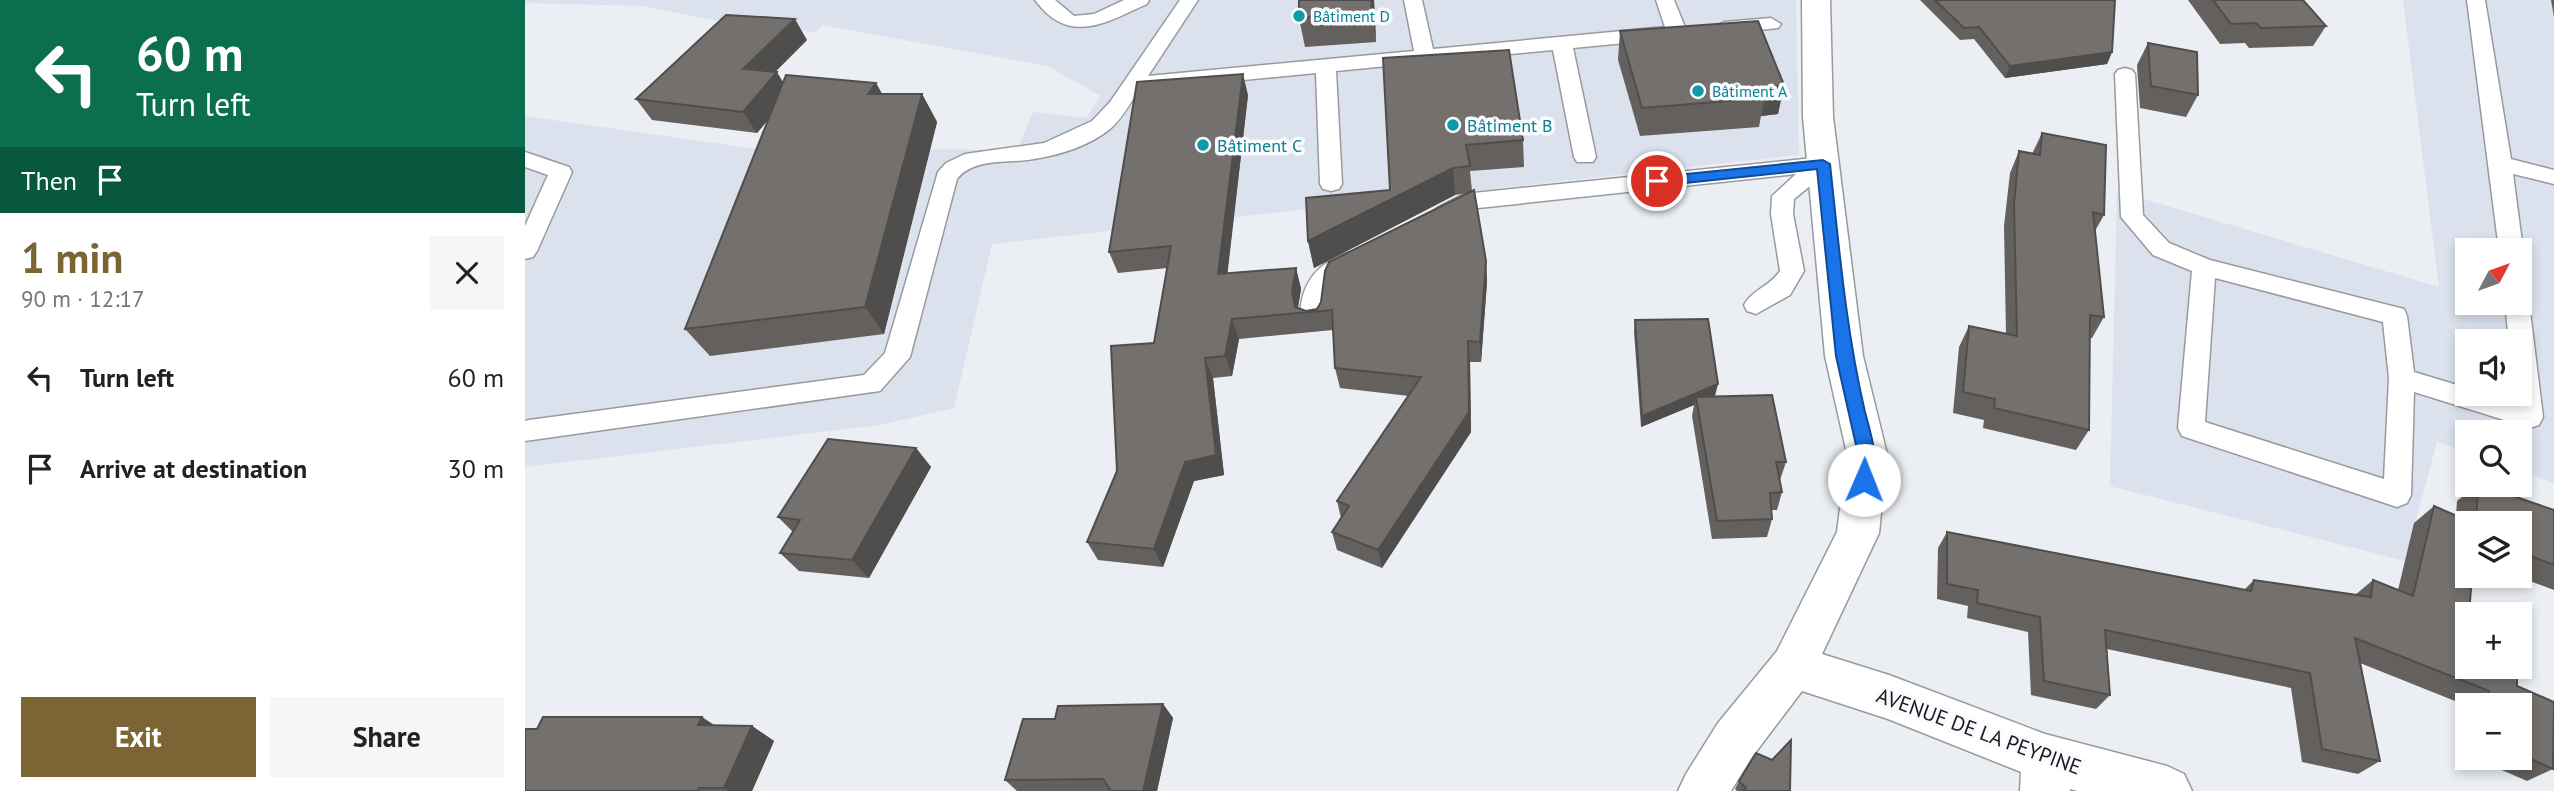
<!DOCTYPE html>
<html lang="en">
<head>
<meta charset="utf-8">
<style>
  body { margin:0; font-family:"PT Sans",sans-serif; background:#f6f6f6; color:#222; height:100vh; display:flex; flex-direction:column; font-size:26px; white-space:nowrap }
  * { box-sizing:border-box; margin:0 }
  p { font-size:23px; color:#767676 }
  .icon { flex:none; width:38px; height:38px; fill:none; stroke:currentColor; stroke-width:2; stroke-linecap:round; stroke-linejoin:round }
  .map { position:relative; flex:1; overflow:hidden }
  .sheet { display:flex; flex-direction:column; background:#fff; width:525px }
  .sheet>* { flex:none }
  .top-card { background:#0b6e4f; color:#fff; overflow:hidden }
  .needle { width:46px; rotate:49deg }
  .buttons { position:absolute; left:1930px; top:238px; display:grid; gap:14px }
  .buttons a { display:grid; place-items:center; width:77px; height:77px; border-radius:0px; background:#fff; box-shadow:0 4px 10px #0003; font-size:35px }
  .pin { position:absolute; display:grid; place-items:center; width:60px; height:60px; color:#fff; margin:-30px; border:4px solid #fff; border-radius:50%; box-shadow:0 2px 7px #0007 }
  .me { position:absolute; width:77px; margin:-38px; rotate:1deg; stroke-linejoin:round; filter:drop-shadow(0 0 5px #0008) }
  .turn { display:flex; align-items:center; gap:24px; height:147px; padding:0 21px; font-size:32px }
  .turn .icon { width:91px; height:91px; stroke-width:2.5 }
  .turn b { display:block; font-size:49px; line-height:60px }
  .then { display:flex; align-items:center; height:66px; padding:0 21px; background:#0003; gap:14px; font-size:26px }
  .round { display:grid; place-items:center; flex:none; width:74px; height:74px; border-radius:0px; background:#f6f6f6 }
  .summary { display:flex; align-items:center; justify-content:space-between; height:119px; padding:0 21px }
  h1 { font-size:42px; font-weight:600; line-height:52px; color:#7c6535 }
  .action { display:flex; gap:14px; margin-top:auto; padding:14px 21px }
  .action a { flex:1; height:80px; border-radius:0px; background:#7c6535; color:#fff; font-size:28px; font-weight:600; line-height:80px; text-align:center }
  .action a+a { background:#f6f6f6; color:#222 }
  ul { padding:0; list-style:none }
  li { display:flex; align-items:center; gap:21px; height:91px; padding:0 21px }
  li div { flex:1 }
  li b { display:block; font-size:26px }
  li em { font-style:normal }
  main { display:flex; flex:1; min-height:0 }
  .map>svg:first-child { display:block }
  .built { fill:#dce2ed; fill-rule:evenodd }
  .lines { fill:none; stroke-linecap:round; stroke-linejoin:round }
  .lane-casing { stroke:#989a9d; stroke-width:3 }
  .street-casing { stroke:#989a9d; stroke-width:3 }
  .lane { fill:#fff; fill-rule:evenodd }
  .street { fill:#fff; fill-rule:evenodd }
  .wall { fill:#63605e }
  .shaded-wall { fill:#504e4c }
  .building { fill:#73706d; stroke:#504e4c; stroke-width:2 }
  .route { fill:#1a73e8; stroke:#114b97; stroke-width:2 }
  .culture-dot { fill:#0f9aa8; stroke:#f9fbfe; stroke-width:2.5 }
  .labels { text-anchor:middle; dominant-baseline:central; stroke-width:7; stroke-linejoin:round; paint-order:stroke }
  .far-culture-label { font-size:16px; fill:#0d838f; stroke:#f9fbfe; text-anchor:start }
  .culture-label { font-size:18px; fill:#0d838f; stroke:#f9fbfe; text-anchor:start }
  .near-street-label { font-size:21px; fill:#1a1b1c; stroke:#f9fbfe }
</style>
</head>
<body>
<main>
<section class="sheet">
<div class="top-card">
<div class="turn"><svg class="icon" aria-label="left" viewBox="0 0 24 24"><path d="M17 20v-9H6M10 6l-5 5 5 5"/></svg><div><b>60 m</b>Turn left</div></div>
<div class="then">Then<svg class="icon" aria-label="arrive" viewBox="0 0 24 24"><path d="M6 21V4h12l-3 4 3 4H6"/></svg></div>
</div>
<div class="summary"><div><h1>1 min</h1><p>90 m · 12:17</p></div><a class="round"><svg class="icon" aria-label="close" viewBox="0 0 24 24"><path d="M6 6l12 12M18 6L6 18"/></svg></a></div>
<ul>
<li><svg class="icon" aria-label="left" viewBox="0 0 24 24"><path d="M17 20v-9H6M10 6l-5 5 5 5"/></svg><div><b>Turn left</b></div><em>60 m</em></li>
<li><svg class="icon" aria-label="arrive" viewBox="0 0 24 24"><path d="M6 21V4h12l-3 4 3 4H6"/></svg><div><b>Arrive at destination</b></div><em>30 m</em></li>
</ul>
<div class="action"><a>Exit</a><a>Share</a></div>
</section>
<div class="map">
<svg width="2029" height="791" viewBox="0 0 2029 791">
  <rect width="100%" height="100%" fill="#ebeef2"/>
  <!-- built -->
  <g class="built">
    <polygon points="0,0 1271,0 1274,155 467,244 429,408 355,425 0,467 0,116 225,148 492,150 508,112 561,118 576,96 522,66 297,25 291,32 208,24 118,6 0,3"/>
    <path d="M1878,0h151v483l-34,-12v-39h-53v20l-30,-10 -32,119 -295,-75 7,-295 322,96zM1942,250h53v53h-53zM1942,341h53v53h-53z"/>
  </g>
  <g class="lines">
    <defs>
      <g id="lane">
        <path d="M510,0h20l19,16 20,-2 30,-14h25l-2,4c-42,19 -78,42 -112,-4z"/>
        <path d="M655,0h18l-50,76 266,-25 -10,-51h18l11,49 232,-22 -9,-27h18l13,32 -10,6 -104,10 23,109 -3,5h-16l-3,-5 -21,-107 -217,21 6,113 -3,5 -8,2 -8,-2 -3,-5 -4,-111 -177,17c-9,13 -17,29 -29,39 -21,17 -51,26 -76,30 -26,5 -59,-2 -77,20l-47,178 -30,34 -355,50v-20l4,-1 335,-45 21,-22 53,-181 8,-9 19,-9 79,-11 48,-22 18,-19z"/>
        <polygon points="1942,0 1960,0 1986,159 2029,170 2029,184 1988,174 1998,250 1995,255 1995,250 1974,250"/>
        <polygon points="1246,18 1256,24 1253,28 1199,34 1189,28 1199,22"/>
        <path d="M1600,68l7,2 3,4 8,141 26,28 41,17 194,49 3,7 7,56 53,16v6h21l27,8 -1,-8h6v-53h-11l-4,-38h15v-8l6,2 3,6 14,114 -4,8 -9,3 -116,-36 -3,103 -4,8 -10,4 -215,-71 -4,-8 14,-157 -39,-16 -32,-38 -6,-143 3,-4zM1690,278l168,44 6,56 -5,101 -179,-57z"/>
        <polygon points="0,152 44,167 47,172 12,251 8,257 0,259 0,226 23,175 0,167"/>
        <path d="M1298,157l8,2 3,5 -3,5 -37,30 -1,15 11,57 -14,24 -34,19 -9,-3 -3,-6c8,-15 26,-19 36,-34l-9,-57 1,-18 24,-22 -327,35 -24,13 -8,-2 -3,-6 3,-6 27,-14z"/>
        <path d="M832,250l8,2 4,6 -4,6 -35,21 -9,42 -9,2 -9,-2c-4,-8 -3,-14 -2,-22 5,-32 26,-47 56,-55z"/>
      </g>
      <polygon id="street" points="1277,0 1305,0 1308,117 1338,356 1362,454 1354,533 1297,654 1364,675 1520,734 1642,766 1659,774 1667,791 1553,791 1545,789 1545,791 1495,791 1496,772 1363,719 1277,691 1227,757 1206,791 1153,791 1161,774 1193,723 1252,651 1312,532 1322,454 1300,356 1278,117"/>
    </defs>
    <!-- lane casing -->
    <use href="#lane" class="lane-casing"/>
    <!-- street casing -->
    <use href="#street" class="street-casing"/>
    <!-- lane -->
    <use href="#lane" class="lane"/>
    <!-- street -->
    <use href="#street" class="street"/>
  </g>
  <!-- wall -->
  <g class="wall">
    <polygon points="774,0 849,0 851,42 780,47 774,18"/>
    <polygon points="1395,0 1590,0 1587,52 1582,64 1480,78 1449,39 1435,40"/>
    <polygon points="1663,0 1778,0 1801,26 1788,46 1724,48 1720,43 1695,44"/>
    <polygon points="2026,0 2029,0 2029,17"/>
    <polygon points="1095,31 1259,85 1253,114 1236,116 1234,127 1115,136 1093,60"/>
    <polygon points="282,40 250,72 258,82 357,94 397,94 412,122 359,334 185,356 160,329 243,120 232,133 127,120 111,99"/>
    <polygon points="1623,43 1673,95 1661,117 1615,108 1612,65"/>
    <polygon points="858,58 998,140 999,167 945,171 947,191 961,261 962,282 956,362 945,362 946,432 857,568 812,550 807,532 816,518 812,501 884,396 815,388 810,368 808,330 714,339 707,376 688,378 699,475 669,481 638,567 573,560 562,542 592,471 629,343 642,268 593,273 584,252 723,95 702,274 771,268 776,289 773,308 781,311 792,309 943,193 930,195 789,268 783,241 865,190"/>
    <polygon points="1517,133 1579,215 1570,231 1579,317 1567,338 1564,338 1564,430 1551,450 1458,428 1459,420 1428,413 1434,347 1444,326 1481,334 1479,226 1485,173 1494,151 1507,154"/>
    <polygon points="1110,320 1190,396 1188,396 1261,462 1255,480 1257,492 1252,510 1247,510 1247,519 1242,537 1187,539 1167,416 1169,405 1116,427 1109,332"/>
    <polygon points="391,448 406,467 344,578 274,571 255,553 268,532 253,517"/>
    <polygon points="1952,485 1956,485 2029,510 2029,590 1991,576 1995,576 1995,523 1942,523 1942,667 1992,686 2028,769 2002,781 1949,758 1995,758 1995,705 1942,705 1942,755 1937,752 1940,705 1835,663 1855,761 1833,774 1777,762 1766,688 1582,649 1585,695 1571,709 1506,695 1503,632 1442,618 1443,606 1412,599 1413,548 1422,532 1719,590 1729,580 1830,595 1848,580 1873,590 1889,523 1909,506 1931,516 1932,501"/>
    <polygon points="638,704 648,718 632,791 492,791 480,780 530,719"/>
    <polygon points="190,725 227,726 249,741 227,791 0,791"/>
    <polygon points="1214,781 1265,791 1212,791 1210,789"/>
  </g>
  <!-- shaded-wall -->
  <g class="shaded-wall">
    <polygon points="846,0 849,0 851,42 847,13"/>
    <polygon points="270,19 282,40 232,90 218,69"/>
    <polygon points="1587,52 1582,64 1480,78 1485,66"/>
    <polygon points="252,72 265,94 232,133 218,112"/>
    <polygon points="718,74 723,95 700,295 693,274"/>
    <polygon points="351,83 367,111 343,94"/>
    <polygon points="1259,85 1253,114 1236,116 1240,98 1240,88"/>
    <polygon points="397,94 412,122 359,334 340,307"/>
    <polygon points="928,168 930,195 789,268 783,241"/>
    <polygon points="961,261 962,282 956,362 955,342"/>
    <polygon points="771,268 776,289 772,313 767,292"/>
    <polygon points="707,319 714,339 707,376 700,356"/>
    <polygon points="943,341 945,362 946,432 857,568 853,550"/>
    <polygon points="680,358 688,378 699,475 669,481 638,567 629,549"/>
    <polygon points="1193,384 1190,396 1172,404 1171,397 1169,405 1116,427 1117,416"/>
    <polygon points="391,448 406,467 344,578 327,560"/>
    <polygon points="638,704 648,718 632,791 618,791"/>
    <polygon points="177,717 200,732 173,725"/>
    <polygon points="227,726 249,741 227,791 204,791 199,788"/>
  </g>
  <!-- building -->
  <g class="building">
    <polygon points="774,0 846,0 847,13 774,18"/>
    <polygon points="1410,0 1590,0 1587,52 1485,66 1454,27 1439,28"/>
    <polygon points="1688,0 1778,0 1801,26 1736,28 1731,23 1706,24"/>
    <polygon points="201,15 270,19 218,69 252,72 218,112 111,99"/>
    <polygon points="1233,21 1259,85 1240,88 1240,98 1117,108 1095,31"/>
    <polygon points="1623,43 1672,52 1673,95 1626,86"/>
    <polygon points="984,50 998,140 941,145 945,166 928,168 783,241 781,198 865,190 858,58"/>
    <polygon points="718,74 693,274 771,268 767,292 770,307 781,311 792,309 796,302 800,271 804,262 949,190 961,261 955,342 943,341 944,412 853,550 807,532 824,506 812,501 896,377 810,368 807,310 707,319 700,356 680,358 691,455 660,462 629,549 562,542 592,471 586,346 629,343 646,246 584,252 612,82"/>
    <polygon points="261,75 351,83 343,94 397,94 340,307 160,329"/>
    <polygon points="1517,133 1581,145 1579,215 1568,212 1579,317 1565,315 1564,430 1469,408 1470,399 1438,392 1444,326 1492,336 1489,204 1494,151 1515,155"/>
    <polygon points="1183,319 1193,384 1117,416 1110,320"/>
    <polygon points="1247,395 1261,462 1251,462 1257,492 1245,493 1247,519 1192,521 1171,397"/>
    <polygon points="303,439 391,448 327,560 255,553 275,520 253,517"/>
    <polygon points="1953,485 1956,485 2029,510 2029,565 1995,552 1995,523 1951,523"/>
    <polygon points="1909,506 1948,523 1942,523 1942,576 1947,576 1944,614 1942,614 1942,667 1992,667 1992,686 2029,702 2028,769 1995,754 1995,705 1963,705 1964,691 1830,638 1855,761 1797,749 1785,673 1580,630 1585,695 1519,681 1515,617 1452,603 1453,590 1422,584 1422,532 1726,591 1729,580 1846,597 1848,580 1888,596"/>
    <polygon points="638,704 618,791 586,791 578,779 480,780 498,719 530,719 533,706"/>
    <polygon points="18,717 177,717 173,725 227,726 199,788 174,788 173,791 0,791 0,729 12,729"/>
    <polygon points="1266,740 1265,791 1218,791 1221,788 1214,781 1231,753 1247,760"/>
  </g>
  <!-- route -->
  <path class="route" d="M1298,160l7,4c9,83 16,167 35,248 6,23 16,51 5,73h-12l-3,-5 3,-26 -22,-98 -19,-187 -160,17 -6,-5 6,-4z"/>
  <!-- markers -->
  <g class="culture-dot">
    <circle cx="774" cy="16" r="7"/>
    <circle cx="1173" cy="91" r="7"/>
    <circle cx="928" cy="125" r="7"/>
    <circle cx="678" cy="145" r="7"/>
  </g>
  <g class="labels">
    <!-- far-culture labels -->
    <g class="far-culture-label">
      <text x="788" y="16">Bâtiment D</text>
      <text x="1187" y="91">Bâtiment A</text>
    </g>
    <!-- culture labels -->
    <g class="culture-label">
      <text x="942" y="125">Bâtiment B</text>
      <text x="692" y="145">Bâtiment C</text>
    </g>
    <!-- near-street labels -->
    <g class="near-street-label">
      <text transform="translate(1454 731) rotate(20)">AVENUE DE LA PEYPINE</text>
    </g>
  </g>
</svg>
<div class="buttons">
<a><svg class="needle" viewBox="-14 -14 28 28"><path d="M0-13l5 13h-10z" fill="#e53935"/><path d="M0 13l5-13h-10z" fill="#767676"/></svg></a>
<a><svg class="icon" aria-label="sound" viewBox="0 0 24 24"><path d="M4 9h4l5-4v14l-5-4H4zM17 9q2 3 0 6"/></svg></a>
<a><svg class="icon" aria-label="search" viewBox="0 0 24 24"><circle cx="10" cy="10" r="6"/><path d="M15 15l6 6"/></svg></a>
<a><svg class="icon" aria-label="layers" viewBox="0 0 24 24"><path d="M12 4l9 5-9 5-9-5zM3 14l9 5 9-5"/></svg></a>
<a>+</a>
<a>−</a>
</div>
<div class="pin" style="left:1132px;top:181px;background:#d93025"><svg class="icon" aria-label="arrive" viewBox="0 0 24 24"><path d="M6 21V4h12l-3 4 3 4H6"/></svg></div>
<svg class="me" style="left:1339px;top:480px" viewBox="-20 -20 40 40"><circle r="19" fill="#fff"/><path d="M0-13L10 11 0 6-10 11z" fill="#1a73e8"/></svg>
</div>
</main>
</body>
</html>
